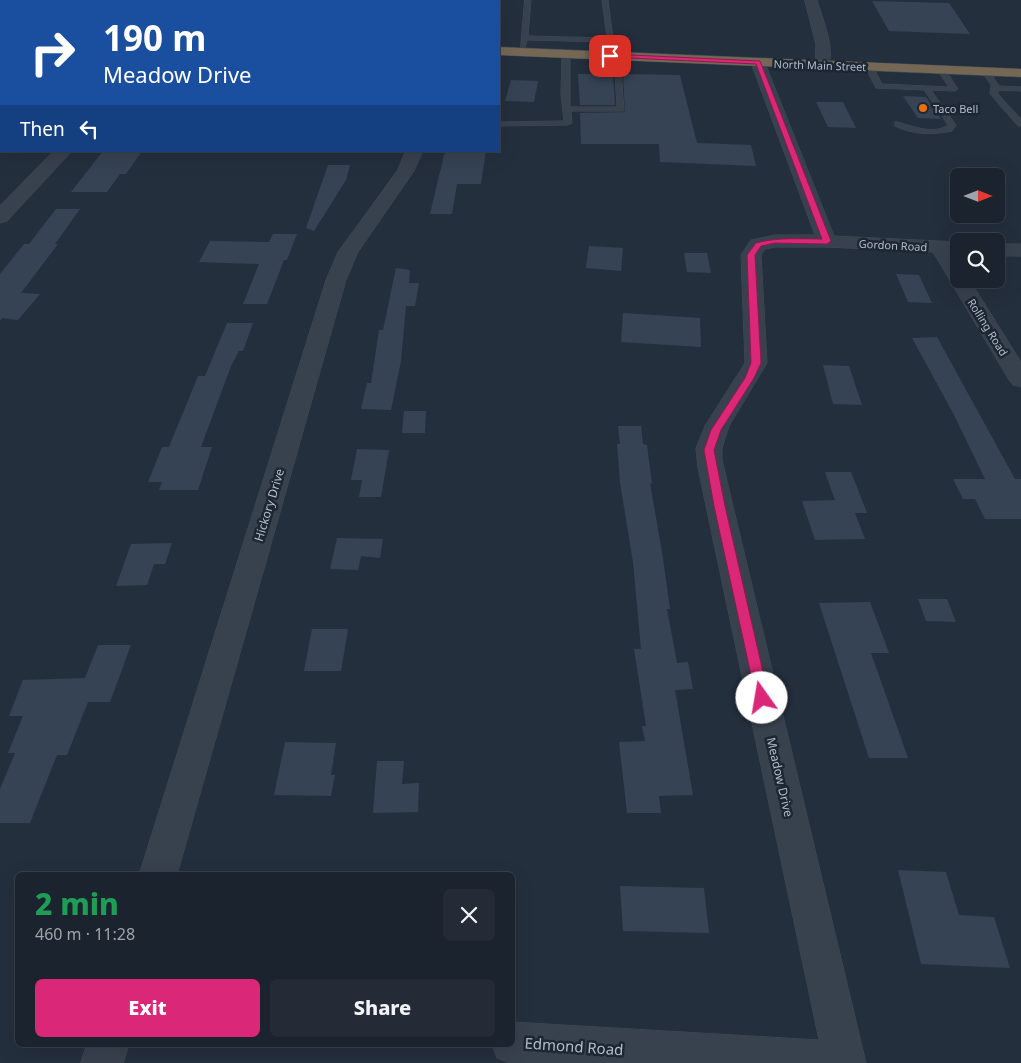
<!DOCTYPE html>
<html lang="en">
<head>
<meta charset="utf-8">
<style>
  body { margin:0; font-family:"Noto Sans",sans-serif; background:#242b36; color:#f1f3f6; height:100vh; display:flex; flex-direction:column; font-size:19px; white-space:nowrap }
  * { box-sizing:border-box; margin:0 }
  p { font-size:16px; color:#a0a4aa }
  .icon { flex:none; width:28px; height:28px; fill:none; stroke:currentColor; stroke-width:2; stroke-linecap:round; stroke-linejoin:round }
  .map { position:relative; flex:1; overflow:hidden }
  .details { position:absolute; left:15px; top:872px; width:500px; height:175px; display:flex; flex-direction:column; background:#1b232e; border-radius:8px; box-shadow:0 5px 20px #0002,0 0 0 1px #39404a }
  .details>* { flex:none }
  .guide { position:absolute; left:0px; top:0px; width:500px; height:152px; box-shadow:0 5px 20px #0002,0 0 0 1px #39404a; background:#1a4fa0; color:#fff; overflow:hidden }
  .needle { width:32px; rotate:90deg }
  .fabs { position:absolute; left:950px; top:168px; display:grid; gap:10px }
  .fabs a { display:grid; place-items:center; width:55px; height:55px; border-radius:8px; background:#1b232e; box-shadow:0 5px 20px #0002,0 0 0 1px #39404a; font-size:25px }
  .pin { position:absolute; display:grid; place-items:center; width:42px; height:42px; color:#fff; margin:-21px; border-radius:10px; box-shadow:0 2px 8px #0006 }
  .me { position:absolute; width:55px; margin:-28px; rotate:347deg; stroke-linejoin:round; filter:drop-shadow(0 0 4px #0008) }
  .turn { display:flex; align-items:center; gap:18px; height:105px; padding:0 20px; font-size:22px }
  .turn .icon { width:65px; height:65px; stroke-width:2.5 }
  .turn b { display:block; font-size:35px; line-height:42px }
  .then { display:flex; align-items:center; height:48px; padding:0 20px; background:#0003; gap:10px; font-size:19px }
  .round { display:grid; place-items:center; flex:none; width:52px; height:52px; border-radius:8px; background:#242b36 }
  .head { display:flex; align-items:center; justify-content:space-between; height:85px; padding:0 20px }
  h1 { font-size:30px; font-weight:800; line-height:38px; color:#1e9e55 }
  .cta { display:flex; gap:10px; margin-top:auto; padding:10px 20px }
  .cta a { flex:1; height:58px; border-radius:8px; background:#db2777; color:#fff; font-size:20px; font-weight:800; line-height:58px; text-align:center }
  .cta a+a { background:#242b36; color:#f1f3f6 }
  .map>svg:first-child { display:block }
  .building { fill:#364354 }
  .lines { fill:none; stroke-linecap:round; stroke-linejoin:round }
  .lane-casing { stroke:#414a57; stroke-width:1 }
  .street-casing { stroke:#414a57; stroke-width:1 }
  .highway-casing { stroke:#434c59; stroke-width:1 }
  .lane { fill:#38414e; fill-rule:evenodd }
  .street { fill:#38414e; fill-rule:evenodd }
  .highway { fill:#746855; fill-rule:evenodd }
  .route { fill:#db2777; stroke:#8e194d }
  .food-dot { fill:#e8710a; stroke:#1d2633; stroke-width:2 }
  .labels { text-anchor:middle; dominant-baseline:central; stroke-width:5; stroke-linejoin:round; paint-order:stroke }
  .far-street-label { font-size:11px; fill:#b4bcc9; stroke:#1d2633 }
  .far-poi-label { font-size:11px; fill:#b4bcc9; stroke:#1d2633; text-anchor:start }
  .street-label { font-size:12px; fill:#b4bcc9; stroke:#1d2633 }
  .near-street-label { font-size:15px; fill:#b4bcc9; stroke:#1d2633 }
</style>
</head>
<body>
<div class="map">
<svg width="1021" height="1063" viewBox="0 0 1021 1063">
  <rect width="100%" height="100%" fill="#242f3e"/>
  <!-- building -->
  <g class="building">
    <polygon points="872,1 949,3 970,34 889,31"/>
    <polygon points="578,74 613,74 615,105 580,105"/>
    <polygon points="623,74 680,75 697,143 751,145 756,166 660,162 659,144 581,144 580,113 625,112"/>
    <polygon points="511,80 538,81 534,102 505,101"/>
    <polygon points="903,96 926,97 941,119 918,118"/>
    <polygon points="816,102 843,102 856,128 828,127"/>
    <polygon points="103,151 142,151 126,174 120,174 107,192 71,192"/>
    <polygon points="445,151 486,151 481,184 457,184 452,214 430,214"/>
    <polygon points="328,165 350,165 346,180 314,231 306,228"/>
    <polygon points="56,209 80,209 55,244 58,244 21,293 40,294 18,320 2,318 0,321 0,274 24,244 29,244"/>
    <polygon points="273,234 297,234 287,260 284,260 267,304 243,304 259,264 199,262 210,241 269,242"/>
    <polygon points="589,246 623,248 621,271 586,268"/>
    <polygon points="684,253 707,253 711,273 687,272"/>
    <polygon points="396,268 410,270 409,283 419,283 415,306 406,306 401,361 391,410 361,409 367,383 371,383 379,330 383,330"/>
    <polygon points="896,274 919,275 932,303 908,302"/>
    <polygon points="623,313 700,318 701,347 621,342"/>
    <polygon points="227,323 253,323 243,351 239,351 231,366 201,447 212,447 198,490 159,490 162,482 148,482 162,447 169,447 198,376 205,376"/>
    <polygon points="937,337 1015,479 1021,479 1021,519 985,519 975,499 963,499 953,479 985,479 953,413 912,338"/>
    <polygon points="823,365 849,366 862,405 833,404"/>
    <polygon points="404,411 426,411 425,433 402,433"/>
    <polygon points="618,426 641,426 643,444 647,445 652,484 650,483 663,558 670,609 667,609 677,663 688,662 693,689 675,690 693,795 659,796 661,813 627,813 619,742 645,741 642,726 646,726 634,649 641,649 633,562 620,483 617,444 620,444"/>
    <polygon points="357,449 389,450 381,497 359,497 362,480 351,480"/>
    <polygon points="825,472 851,472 867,513 855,513 865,539 815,540 802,501 835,500"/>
    <polygon points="337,538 383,539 380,558 361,556 358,570 330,569"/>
    <polygon points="172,543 165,564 154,564 147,585 116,586 131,544"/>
    <polygon points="918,599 947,599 956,622 926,621"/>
    <polygon points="870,602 889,653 871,653 908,758 869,758 819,603"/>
    <polygon points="312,629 348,629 341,671 304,671"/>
    <polygon points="98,645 131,645 110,702 88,702 67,755 57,755 30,823 0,823 0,789 15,753 8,753 23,716 9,716 23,680 85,678"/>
    <polygon points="285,742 336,743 331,775 335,775 331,796 274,795"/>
    <polygon points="377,761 404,761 402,784 419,783 418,812 373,813"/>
    <polygon points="898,870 946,872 959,915 994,917 1010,968 921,964"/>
    <polygon points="620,886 704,888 709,933 623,931"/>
  </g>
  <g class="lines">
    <defs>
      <g id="lane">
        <rect x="482" y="0" width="6" height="1"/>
        <polygon points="525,0 531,0 528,36 607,38 602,0 608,0 614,46 614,56 610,58 606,56 607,42 527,40 525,48 521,48"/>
        <polygon points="566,52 570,54 570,107 617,107 614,56 620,55 624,111 571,111 572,123 568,125 499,126 499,122 564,121 561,95 562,54"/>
        <path d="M866,65h6l10,19 67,3 -12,-17 7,-2 14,21 -4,2 -23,-1 25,35 -4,6c-19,4 -39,4 -57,-5v-4h3c14,4 36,13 50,3l-24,-35 -48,-2 -11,-21z"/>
        <polygon points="983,70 989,70 999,86 1021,87 1021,91 998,90 998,94 1021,119 1021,126 1018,126 990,94 991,85 982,72"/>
      </g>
      <g id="street">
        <path d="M805,0h12c5,17 20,52 10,68h-10l-2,-3 1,-20z"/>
        <polygon points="758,59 763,60 765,63 834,236 959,242 959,254 953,254 959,263 959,279 969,279 1021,362 1021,387 1013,385 1009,380 933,252 827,247 775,247 765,249 761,255 767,363 729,426 722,448 722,460 866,1063 510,1063 497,1058 492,1045 512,1045 512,1022 819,1040 706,506 698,468 696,448 705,426 745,363 741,255 751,240 775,235 815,235 751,63 753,60"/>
        <polygon points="54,151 72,151 7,221 0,223 0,206"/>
        <polygon points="406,151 423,151 414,171 358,252 346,280 177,875 139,875 326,280 338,252 397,171"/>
        <rect x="996" y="244" width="25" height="12"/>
        <polygon points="87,1045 129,1045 123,1063 81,1063"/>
      </g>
      <g id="highway">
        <rect x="0" y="29" width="1" height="8"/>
        <polygon points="499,47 1021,69 1021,77 499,55"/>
      </g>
    </defs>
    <!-- lane casing -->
    <use href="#lane" class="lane-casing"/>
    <!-- street casing -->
    <use href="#street" class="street-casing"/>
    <!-- highway casing -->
    <use href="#highway" class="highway-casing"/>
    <!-- lane -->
    <use href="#lane" class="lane"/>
    <!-- street -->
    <use href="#street" class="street"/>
    <!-- highway -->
    <use href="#highway" class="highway"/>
  </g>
  <!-- route -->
  <path class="route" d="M610,54l150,7 71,180 -4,3 -52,-1 -14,3 -6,9 6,108 -7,15 -33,52 -7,20 11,56 44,192 -2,4 -5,1 -4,-1 -2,-4 -42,-192 -10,-56 7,-20 34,-52 6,-15 -4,-108 9,-12c22,-6 44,-4 66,-4l-66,-175 -148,-7z"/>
  <!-- markers -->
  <circle class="food-dot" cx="923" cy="108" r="5"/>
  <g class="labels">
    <!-- far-street labels -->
    <g class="far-street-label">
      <text transform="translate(820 65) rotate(2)">North Main Street</text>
      <text transform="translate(893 245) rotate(3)">Gordon Road</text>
      <text transform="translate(988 327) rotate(58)">Rolling Road</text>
    </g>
    <!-- far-poi labels -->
    <g class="far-poi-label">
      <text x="933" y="108">Taco Bell</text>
    </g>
    <!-- street labels -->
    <g class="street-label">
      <text transform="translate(269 505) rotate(-73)">Hickory Drive</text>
      <text transform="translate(780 777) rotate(77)">Meadow Drive</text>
    </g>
    <!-- near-street labels -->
    <g class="near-street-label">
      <text transform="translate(574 1046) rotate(4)">Edmond Road</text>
    </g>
  </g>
</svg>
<div class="fabs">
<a><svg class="needle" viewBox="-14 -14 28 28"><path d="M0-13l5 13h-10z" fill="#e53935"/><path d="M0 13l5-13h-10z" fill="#a0a4aa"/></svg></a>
<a><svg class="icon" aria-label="search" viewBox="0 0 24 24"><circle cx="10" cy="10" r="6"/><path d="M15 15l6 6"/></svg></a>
</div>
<div class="pin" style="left:610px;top:56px;background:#d93025"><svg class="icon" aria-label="arrive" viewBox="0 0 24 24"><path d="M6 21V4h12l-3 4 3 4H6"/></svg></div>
<svg class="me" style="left:762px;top:698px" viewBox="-20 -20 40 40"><circle r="19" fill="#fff"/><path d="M0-13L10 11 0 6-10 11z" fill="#db2777"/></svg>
<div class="guide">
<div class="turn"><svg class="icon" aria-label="right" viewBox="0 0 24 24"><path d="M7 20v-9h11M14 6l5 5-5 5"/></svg><div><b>190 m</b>Meadow Drive</div></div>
<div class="then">Then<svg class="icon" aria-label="left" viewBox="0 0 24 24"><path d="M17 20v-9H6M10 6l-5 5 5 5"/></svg></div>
</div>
<section class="details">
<div class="head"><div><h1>2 min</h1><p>460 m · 11:28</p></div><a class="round"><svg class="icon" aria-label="close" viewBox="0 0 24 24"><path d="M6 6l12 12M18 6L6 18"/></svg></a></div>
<div class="cta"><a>Exit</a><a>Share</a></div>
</section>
</div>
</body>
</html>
